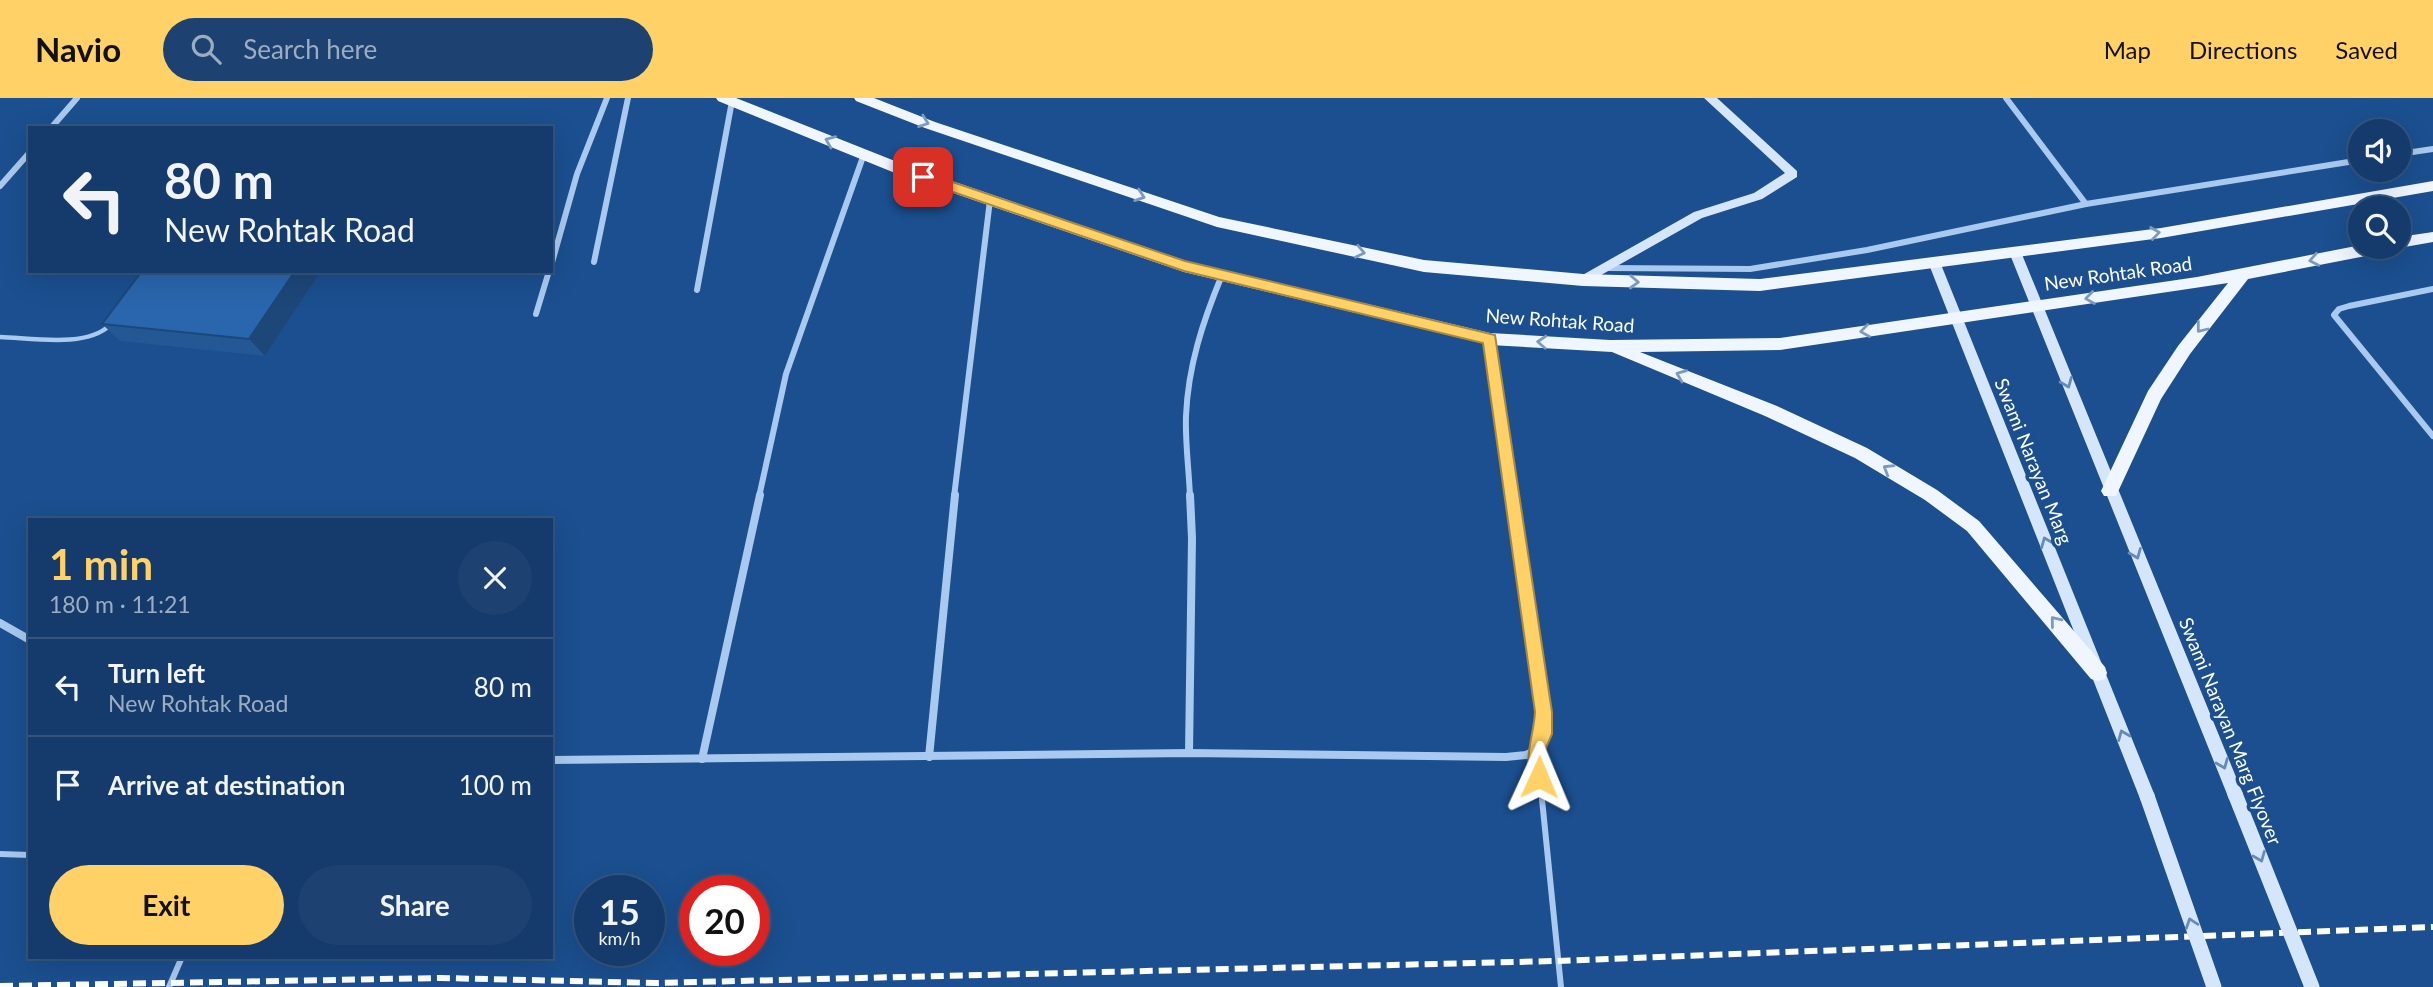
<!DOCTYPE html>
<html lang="en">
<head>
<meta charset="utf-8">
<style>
  body { margin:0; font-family:Lato,sans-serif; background:#1d4271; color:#f1f3f6; height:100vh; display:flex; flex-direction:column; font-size:26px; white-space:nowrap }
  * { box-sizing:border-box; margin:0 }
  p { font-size:23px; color:#9dadc1 }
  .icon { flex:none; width:38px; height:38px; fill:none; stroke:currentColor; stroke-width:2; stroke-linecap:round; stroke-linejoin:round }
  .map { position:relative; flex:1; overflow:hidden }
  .details { position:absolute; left:28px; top:420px; width:525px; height:441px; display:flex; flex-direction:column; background:#143b6b; border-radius:0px; box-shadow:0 7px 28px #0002,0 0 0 2px #33557e }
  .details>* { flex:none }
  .hud { position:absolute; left:28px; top:28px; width:525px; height:147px; border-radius:0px; box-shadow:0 7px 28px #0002,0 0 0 2px #33557e; background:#143b6b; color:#f1f3f6; overflow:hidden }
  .controls { position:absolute; left:2348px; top:21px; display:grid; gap:14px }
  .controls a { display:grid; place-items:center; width:63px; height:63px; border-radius:50%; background:#143b6b; box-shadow:0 7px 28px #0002,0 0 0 2px #33557e; font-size:35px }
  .speed { position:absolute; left:574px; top:777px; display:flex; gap:14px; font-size:35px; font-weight:700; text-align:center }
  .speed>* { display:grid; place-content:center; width:91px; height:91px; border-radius:50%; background:#143b6b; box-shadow:0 7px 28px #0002,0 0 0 2px #33557e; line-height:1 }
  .speed small { font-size:18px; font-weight:400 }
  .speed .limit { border:10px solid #d22; background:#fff; color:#111 }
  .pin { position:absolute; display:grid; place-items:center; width:60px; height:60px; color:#fff; margin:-30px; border-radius:14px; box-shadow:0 4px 10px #0006 }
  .me { position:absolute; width:77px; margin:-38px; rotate:1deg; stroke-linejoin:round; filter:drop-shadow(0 0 5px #0008) }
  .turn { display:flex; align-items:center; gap:24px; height:147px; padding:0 21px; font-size:32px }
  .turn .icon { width:91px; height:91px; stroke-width:2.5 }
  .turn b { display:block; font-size:49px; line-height:60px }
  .round { display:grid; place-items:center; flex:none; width:74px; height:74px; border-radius:37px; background:#1d4271 }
  .head { display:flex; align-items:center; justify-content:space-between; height:119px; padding:0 21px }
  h1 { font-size:42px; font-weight:700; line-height:52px; color:#ffd166 }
  .action { display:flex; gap:14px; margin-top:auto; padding:14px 21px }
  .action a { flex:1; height:80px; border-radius:42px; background:#ffd166; color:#111; font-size:28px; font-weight:700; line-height:80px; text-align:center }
  .action a+a { background:#1d4271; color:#f1f3f6 }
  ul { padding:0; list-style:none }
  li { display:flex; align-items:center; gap:21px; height:98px; padding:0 21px; border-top:2px solid #33557e }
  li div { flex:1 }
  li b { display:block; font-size:26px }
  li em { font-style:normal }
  header { display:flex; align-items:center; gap:42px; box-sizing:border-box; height:98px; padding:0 35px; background:#ffd166; color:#111 }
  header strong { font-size:33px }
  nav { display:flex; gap:38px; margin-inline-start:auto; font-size:24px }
  .search { width:490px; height:63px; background:#1d4271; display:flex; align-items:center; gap:18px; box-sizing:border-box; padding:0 24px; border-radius:38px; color:#9dadc1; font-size:26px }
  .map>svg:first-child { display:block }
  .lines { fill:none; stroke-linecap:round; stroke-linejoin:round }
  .lane-far1 { stroke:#a9c9ee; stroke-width:4.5 }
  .lane { stroke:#a9c9ee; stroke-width:6 }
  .street-far1 { stroke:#a9c9ee; stroke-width:6 }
  .street { stroke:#a9c9ee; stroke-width:8 }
  .secondary { fill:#d6e6fa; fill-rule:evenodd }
  .primary { fill:#f0f6ff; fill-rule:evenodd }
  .rail { stroke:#fff; stroke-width:6; stroke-dasharray:13 6; stroke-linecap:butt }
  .secondary-bridge { stroke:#d6e6fa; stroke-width:15 }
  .wall { fill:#245895 }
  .shaded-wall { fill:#1d4779 }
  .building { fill:#2a66ad; stroke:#1d4779; stroke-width:2 }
  .oneway { stroke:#7b9ac1 }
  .oneway2 { stroke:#668bba }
  .route { fill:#ffd166; stroke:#a68842; stroke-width:2 }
  .labels { text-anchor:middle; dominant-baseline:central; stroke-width:7; stroke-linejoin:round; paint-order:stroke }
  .street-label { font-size:19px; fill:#fff; stroke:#1b4f8f }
</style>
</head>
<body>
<header>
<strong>Navio</strong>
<div class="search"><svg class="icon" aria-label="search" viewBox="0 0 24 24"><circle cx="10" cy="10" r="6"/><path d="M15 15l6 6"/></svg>Search here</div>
<nav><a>Map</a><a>Directions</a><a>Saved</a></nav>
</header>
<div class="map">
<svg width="2433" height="889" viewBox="0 0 2433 889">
  <rect width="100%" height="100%" fill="#1b4f8f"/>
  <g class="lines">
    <!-- lane-far1 -->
    <path class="lane-far1" d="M0,239c32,1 87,11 110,-12"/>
    <!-- lane -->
    <g class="lane">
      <polyline points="1537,652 1561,889"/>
      <polyline points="0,756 30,757"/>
      <polyline points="169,889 182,859"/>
    </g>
    <!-- street-far1 -->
    <g class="street-far1">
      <polyline points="2006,0 2086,106 2361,62"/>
      <polyline points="51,30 77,0"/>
      <polyline points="2399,56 2433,51"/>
      <polyline points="0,88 30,54"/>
      <polyline points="594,164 628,0"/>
      <polyline points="551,168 577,76 607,0"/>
      <polyline points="1607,170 1750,171 1867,152 2086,106"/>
      <polyline points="2433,191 2349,208 2339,211 2334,217 2433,338"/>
      <polyline points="697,192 732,3"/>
      <polyline points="536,216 549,173"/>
      <polyline points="1490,241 1513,399"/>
      <polyline points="759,399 786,276 864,56"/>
      <polyline points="954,399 990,102"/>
      <path d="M1190,399c-1,-27 -5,-55 -4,-81 2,-50 17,-95 36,-141"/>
    </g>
    <!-- street -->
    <g class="street">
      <polyline points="0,525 30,542"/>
      <polyline points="1189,655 1192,440 1190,397"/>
      <polyline points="929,659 955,397"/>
      <polyline points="702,661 760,397"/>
      <polyline points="551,662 1189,655 1506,659 1526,657 1537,652 1543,636 1544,614 1513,397"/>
    </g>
    <!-- secondary -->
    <g class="secondary">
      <polygon points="1704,0 1717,0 1797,73 1797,79 1762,101 1702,120 1587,185 1579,185 1577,182 1579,179 1694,114 1754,95 1785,75"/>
      <polygon points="2015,150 2021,154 2243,696 2241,701 2235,703 2229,701 2227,696 2009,154"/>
      <polygon points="1934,160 1940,164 2155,698 2153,703 2147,705 2141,703 2139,698 1928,164"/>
    </g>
    <!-- primary -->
    <g class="primary">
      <polygon points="716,0 736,0 905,67 1186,163 1490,235 1610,242 1780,240 2197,179 2361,147 2389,149 2381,155 2248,181 2190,256 2161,301 2116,398 2104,398 2101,393 2148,293 2178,248 2228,185 1780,252 1640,254 1777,308 1867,350 1937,392 1979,423 2105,569 2107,575 2105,581 2098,583 2091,581 1967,433 1925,402 1855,360 1765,318 1612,254 1490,247 1184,174 895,75 718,3"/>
      <polygon points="854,0 874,0 935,24 1219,119 1424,162 1583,176 1760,181 2161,130 2433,83 2433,93 2161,140 1760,193 1583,188 1424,174 1217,129 925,30 856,3"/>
      <polygon points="2433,134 2433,144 2399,150 2394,149 2399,149 2399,139"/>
    </g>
    <!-- rail -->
    <polyline class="rail" points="0,888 441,880 656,885 1556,863 2433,829"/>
    <!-- secondary-bridge -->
    <g class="secondary-bridge">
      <polyline points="2235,696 2312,889"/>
      <polyline points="2147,698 2214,889"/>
    </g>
  </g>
  <!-- wall -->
  <polygon class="wall" points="319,176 265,258 120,243 102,226"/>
  <!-- shaded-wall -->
  <polygon class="shaded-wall" points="295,173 317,173 319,176 265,258 249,241"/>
  <!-- building -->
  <polygon class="building" points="142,173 295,173 249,241 102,226"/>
  <!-- one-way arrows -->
  <defs><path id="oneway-chevron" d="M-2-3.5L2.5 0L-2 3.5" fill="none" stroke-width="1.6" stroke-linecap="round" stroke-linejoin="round" transform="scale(1.75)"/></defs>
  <g class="oneway">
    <use href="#oneway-chevron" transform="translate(924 24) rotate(20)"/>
    <use href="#oneway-chevron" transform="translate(830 43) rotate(-158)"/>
    <use href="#oneway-chevron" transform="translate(1140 98) rotate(19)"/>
    <use href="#oneway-chevron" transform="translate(2155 135) rotate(-8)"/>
    <use href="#oneway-chevron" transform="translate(1360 154) rotate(12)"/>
    <use href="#oneway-chevron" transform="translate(2314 162) rotate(169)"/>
    <use href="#oneway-chevron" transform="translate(1634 184) rotate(2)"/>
    <use href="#oneway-chevron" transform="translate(2090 200) rotate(172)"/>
    <use href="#oneway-chevron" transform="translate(2201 230) rotate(128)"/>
    <use href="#oneway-chevron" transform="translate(1865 233) rotate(172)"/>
    <use href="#oneway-chevron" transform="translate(1542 244) rotate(-177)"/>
    <use href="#oneway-chevron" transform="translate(1681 277) rotate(-158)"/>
    <use href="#oneway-chevron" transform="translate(1888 371) rotate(-149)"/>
    <use href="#oneway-chevron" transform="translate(2055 523) rotate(-129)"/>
  </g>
  <g class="oneway2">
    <use href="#oneway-chevron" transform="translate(2067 285) rotate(68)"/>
    <use href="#oneway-chevron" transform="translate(2046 444) rotate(-112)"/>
    <use href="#oneway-chevron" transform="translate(2136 456) rotate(68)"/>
    <use href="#oneway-chevron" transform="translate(2123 637) rotate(-112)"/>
    <use href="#oneway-chevron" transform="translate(2223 666) rotate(68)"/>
    <use href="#oneway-chevron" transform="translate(2260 759) rotate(68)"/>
    <use href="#oneway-chevron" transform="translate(2191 825) rotate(-109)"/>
  </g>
  <!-- route -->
  <path class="route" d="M923,74l262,89 310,74 57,377v22l-7,16 3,27 -3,6 -6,2 -6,-2c-11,-24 1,-47 2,-71l-52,-369 -299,-72 -266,-91 -2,-3z"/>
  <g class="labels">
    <!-- street labels -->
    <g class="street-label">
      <text transform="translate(2118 175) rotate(-8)">New Rohtak Road</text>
      <text transform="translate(1560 222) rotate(4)">New Rohtak Road</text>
      <text transform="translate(2034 363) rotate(68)">Swami Narayan Marg</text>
      <text transform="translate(2231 633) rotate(68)">Swami Narayan Marg Flyover</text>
    </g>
  </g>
</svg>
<div class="controls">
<a><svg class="icon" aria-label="sound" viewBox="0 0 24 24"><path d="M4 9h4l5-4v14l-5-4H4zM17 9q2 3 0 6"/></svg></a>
<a><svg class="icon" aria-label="search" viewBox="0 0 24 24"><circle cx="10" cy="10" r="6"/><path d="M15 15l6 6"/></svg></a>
</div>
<div class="speed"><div>15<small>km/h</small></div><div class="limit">20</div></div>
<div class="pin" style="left:923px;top:79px;background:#d93025"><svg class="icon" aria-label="arrive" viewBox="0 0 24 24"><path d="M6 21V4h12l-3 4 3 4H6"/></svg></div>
<svg class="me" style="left:1539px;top:679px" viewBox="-20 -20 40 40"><path d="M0-17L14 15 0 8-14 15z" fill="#ffd166" stroke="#fff" stroke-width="4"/></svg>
<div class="hud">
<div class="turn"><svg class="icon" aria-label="left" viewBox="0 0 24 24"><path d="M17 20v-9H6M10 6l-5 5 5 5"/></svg><div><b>80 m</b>New Rohtak Road</div></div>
</div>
<section class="details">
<div class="head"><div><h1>1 min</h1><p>180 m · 11:21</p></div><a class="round"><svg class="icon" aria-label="close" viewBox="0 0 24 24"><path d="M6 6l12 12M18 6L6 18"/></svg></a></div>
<ul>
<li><svg class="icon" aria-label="left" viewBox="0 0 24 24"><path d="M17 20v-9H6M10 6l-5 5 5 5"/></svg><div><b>Turn left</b><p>New Rohtak Road</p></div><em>80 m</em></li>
<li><svg class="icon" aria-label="arrive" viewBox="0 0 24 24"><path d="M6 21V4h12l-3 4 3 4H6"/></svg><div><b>Arrive at destination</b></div><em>100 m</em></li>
</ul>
<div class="action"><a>Exit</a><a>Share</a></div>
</section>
</div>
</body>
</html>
